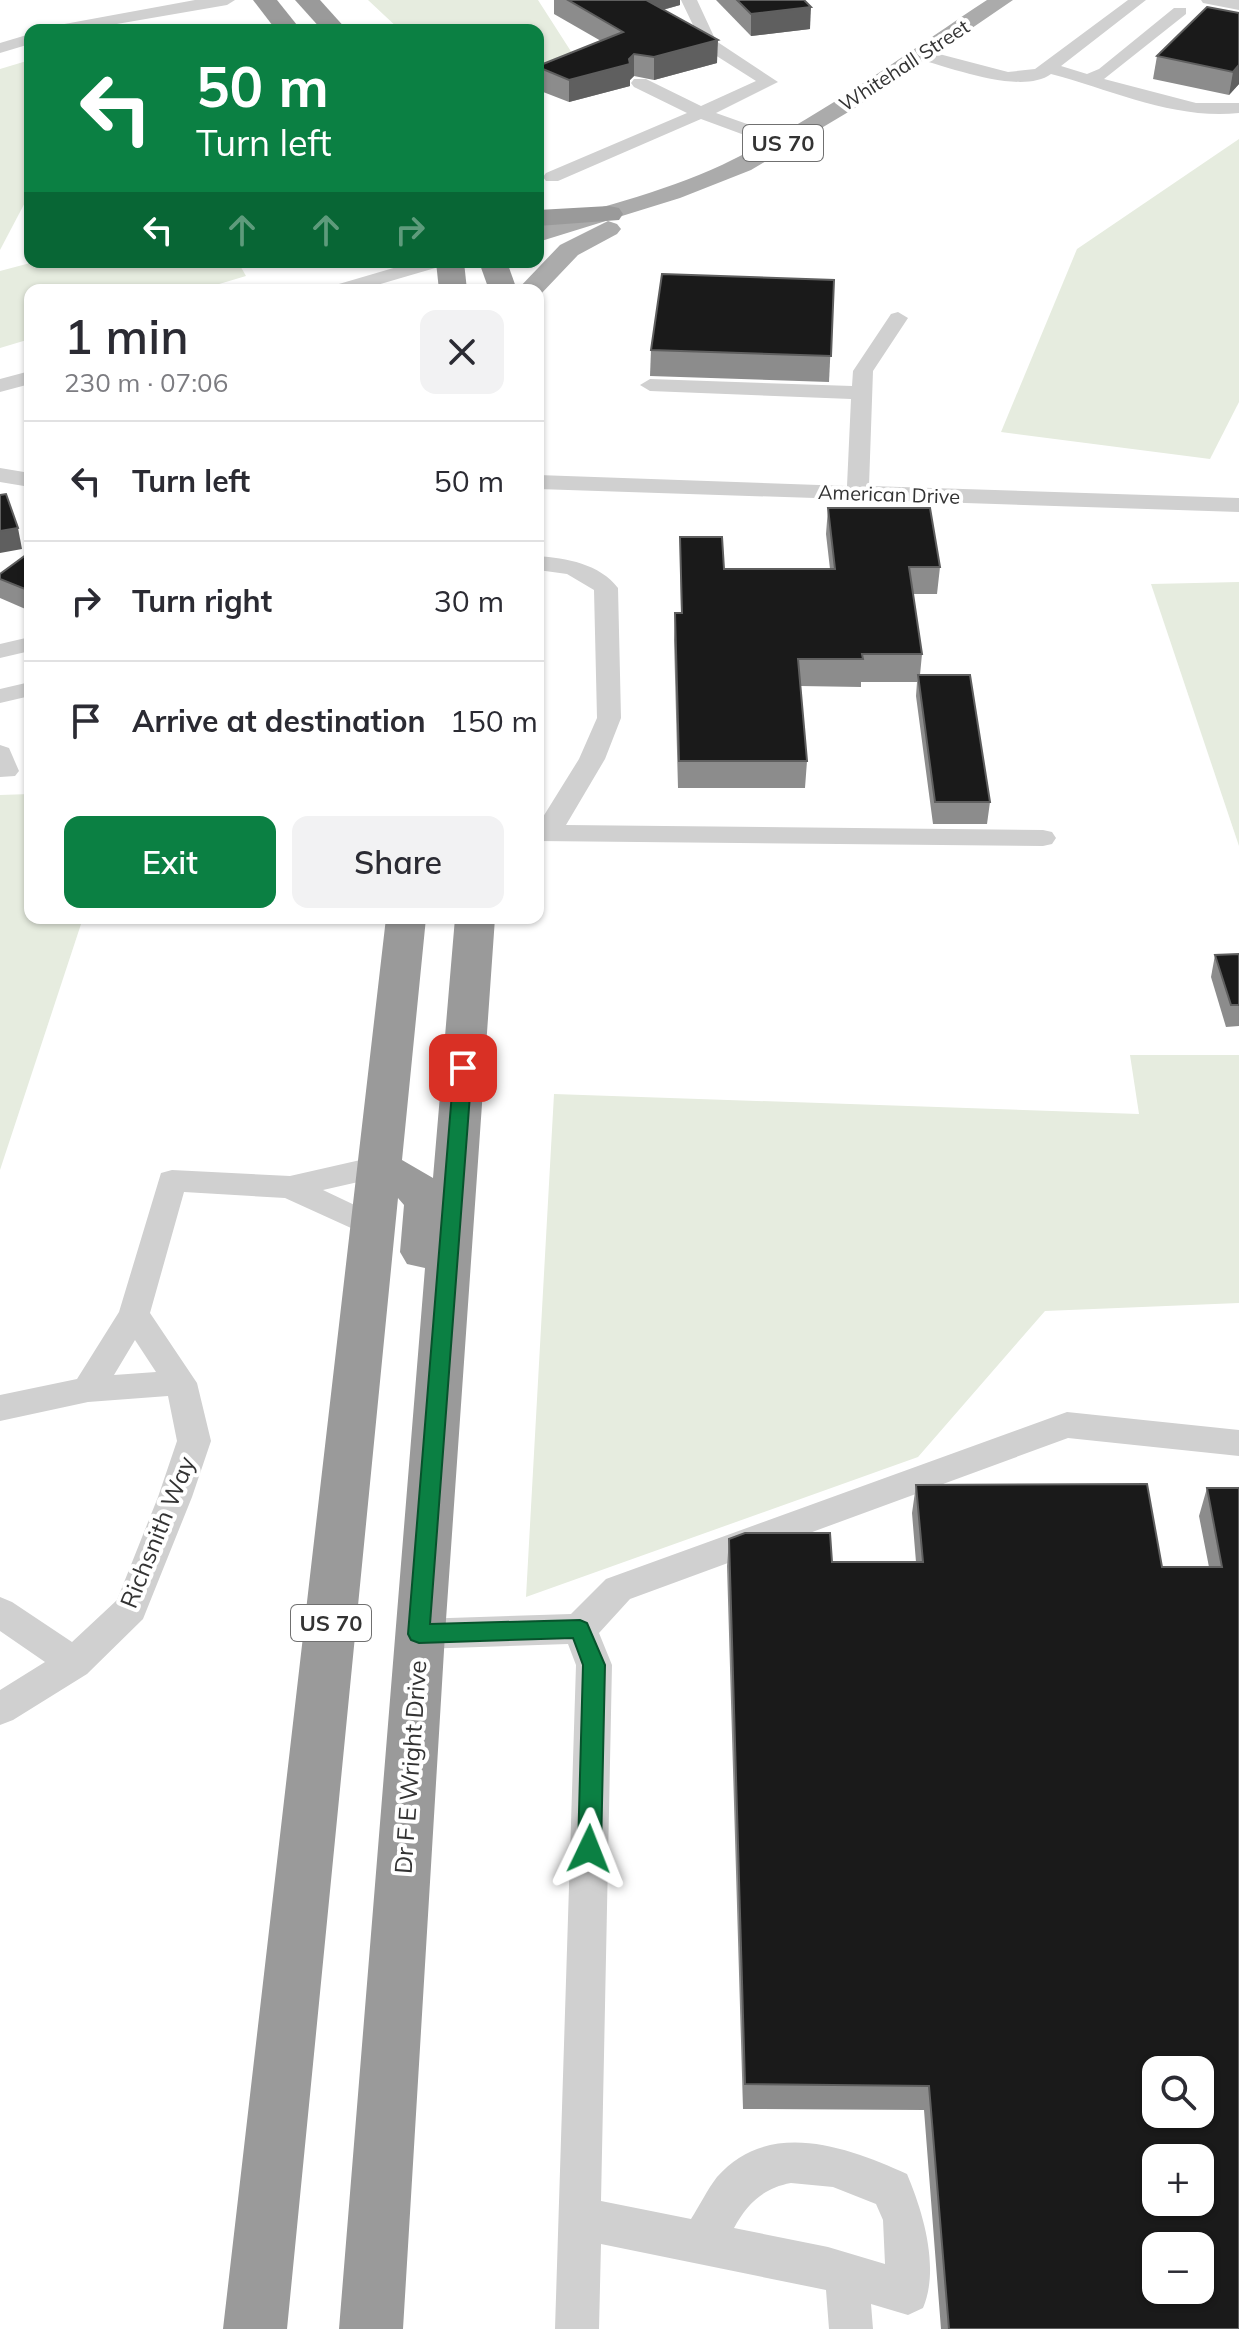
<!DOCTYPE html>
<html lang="en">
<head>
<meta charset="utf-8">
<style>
  body { margin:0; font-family:Mulish,sans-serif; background:#f2f2f3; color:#2b2b33; height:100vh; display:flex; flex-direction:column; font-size:30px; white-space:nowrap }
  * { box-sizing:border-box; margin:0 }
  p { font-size:26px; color:#7c7c81 }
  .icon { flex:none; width:44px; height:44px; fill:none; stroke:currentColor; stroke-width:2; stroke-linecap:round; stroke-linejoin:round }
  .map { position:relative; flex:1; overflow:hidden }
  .details { position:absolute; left:24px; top:284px; width:520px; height:640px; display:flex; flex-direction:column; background:#fff; border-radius:16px; box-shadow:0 2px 6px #0004 }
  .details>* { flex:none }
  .guide { position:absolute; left:24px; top:24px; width:520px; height:244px; border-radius:16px; box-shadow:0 2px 6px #0004; background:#0b8043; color:#fff; overflow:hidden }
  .controls { position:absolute; left:1142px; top:2056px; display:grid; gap:16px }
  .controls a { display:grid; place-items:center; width:72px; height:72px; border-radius:16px; background:#fff; box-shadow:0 2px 6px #0004; font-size:40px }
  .pin { position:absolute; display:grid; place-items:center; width:68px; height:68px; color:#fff; margin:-34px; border-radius:16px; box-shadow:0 4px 12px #0006 }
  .me { position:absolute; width:88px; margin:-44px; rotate:2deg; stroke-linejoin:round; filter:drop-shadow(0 0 6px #0008) }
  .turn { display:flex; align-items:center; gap:28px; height:168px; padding:0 40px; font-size:36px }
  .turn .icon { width:104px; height:104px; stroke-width:2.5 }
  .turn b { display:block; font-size:56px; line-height:68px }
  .lanes { display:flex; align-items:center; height:76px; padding:0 40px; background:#0003; justify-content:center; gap:40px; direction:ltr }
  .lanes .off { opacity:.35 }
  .round { display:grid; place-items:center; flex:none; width:84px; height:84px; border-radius:16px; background:#f2f2f3 }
  .summary { display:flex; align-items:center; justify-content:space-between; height:136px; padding:0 40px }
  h1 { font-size:48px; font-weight:600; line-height:60px }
  .cta { display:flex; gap:16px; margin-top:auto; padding:16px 40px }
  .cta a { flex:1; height:92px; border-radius:16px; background:#0b8043; color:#fff; font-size:32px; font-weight:600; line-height:92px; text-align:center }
  .cta a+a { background:#f2f2f3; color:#2b2b33 }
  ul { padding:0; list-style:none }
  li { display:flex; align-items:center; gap:24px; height:120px; padding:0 40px; border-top:2px solid #e1e1e2 }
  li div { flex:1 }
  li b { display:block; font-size:30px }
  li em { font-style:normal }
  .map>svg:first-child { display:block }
  .green { fill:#e6ecdf }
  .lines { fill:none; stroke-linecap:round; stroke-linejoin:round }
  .minor { fill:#d0d0d0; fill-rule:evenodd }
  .major { fill:#ababab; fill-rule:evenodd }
  .highway { fill:#9a9a9a; fill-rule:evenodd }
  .wall { fill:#8c8c8c }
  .shaded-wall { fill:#5f5f5f }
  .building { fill:#1a1a1a; stroke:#5f5f5f; stroke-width:2; fill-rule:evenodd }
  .route { fill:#0b8043; stroke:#07532c; stroke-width:2 }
  .labels { text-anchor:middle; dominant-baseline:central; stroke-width:8; stroke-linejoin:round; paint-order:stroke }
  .far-street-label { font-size:20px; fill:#333; stroke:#fff }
  .shield { fill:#fff; stroke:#707070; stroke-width:2 }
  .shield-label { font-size:22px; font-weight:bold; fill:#333 }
  .street-label { font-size:24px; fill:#333; stroke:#fff }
</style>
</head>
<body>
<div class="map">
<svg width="1239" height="2329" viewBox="0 0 1239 2329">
  <rect width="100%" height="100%" fill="#fff"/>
  <!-- green -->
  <g class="green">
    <polygon points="368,0 538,0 572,53 538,69 538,30 400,30"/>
    <polygon points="30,60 30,193 0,250 0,69"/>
    <polygon points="1239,139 1239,402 1210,459 1001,432 1077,249"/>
    <polygon points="34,262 238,262 246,276 199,290 30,290 30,339 0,348 0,271"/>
    <polygon points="1239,582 1239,846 1151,584"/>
    <polygon points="30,794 30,918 83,918 0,1170 0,795"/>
    <polygon points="1130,1055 1239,1055 1239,1303 1045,1311 918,1457 526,1597 554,1094 1139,1114"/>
  </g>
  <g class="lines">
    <!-- minor -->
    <g class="minor">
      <polygon points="195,0 235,0 227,5 82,30 51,30 59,25"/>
      <polygon points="681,0 697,0 716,41 778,82 716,113 789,139 792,143 789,147 777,147 701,119 558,181 546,181 543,177 546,173 687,113 634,87 631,83 634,79 646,79 701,106 756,81 704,48"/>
      <path d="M1128,0h18l-85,66 26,8 12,-5 75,-61h12v6l-82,65 92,24h43v10c-64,7 -127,-23 -188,-39 -30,22 -104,-8 -137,-16l-2,-4 8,-5 88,23 27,-3z"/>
      <polygon points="1201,0 1239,0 1239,10 1203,3"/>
      <polygon points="30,34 30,44 0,53 0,43"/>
      <polygon points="414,262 445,262 442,266 360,290 329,290 332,286"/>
      <polygon points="898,312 908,318 873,371 869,486 1239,498 1239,512 538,489 538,475 847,486 851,399 650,391 640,385 650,379 852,386 853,371 891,314"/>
      <polygon points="30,371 30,384 0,392 0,379"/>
      <polygon points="0,468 30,473 30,487 0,482"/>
      <path d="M538,556c28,2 62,8 80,32l3,130 -16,41 -39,66 477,5 9,2 4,6 -4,6 -9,2 -505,-5v-16l41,-66 18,-41 -3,-128 -27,-16 -29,-4z"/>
      <polygon points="30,637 30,651 0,658 0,644"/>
      <polygon points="30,682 30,696 0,703 0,689"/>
      <polygon points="0,745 9,748 19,771 15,776 0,777"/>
      <path d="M378,1156l11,3 4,8 -4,8 -66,15 61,29 4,8 -4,8 -11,3 -88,-40 -101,-6 -34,121 47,70 14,58 -19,56 -49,122 -56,55 -74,46 -13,5v-35l45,-28 -45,-31v-34l12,5 60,40 45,-42 41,-103 19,-56 -9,-45 -80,6 -88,19v-26l77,-16 42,-67 42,-139 11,-3 118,6zM135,1340l21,32 -42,3z"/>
      <path d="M1067,1412l172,18v26l-171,-18 -438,161 -31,34 13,32 -11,536 90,18c9,-14 16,-29 26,-42 52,-59 130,-30 190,-3 16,38 33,94 16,134l-15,7 -37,-11 2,25h-44l-3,-39 -225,-46 -2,85h-44l21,-664 -8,-21 -149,5 -13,-4 -5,-11 5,-11 13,-4 152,-5 35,-35zM791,2183l42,4 43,17 7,16 2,44 -57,-17 -94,-19c13,-24 29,-40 57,-45z"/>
    </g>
    <!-- major -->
    <g class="major">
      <path d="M987,0h26l-158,108 -104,62 -71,28 -142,44v-16c65,-20 135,-36 196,-67 89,-44 171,-105 253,-159z"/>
      <polygon points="608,221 617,224 621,229 617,234 578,255 539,296 538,290 517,290 560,245"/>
    </g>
    <!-- highway -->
    <g class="highway">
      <polygon points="253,0 277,0 301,30 276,30"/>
      <polygon points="295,0 320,0 347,30 322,30"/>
      <polygon points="609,206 619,208 623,214 619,220 538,226 538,210"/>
      <polygon points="436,262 464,262 467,290 439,290"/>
      <polygon points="479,262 507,262 517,290 489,290"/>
      <polygon points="386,918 426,918 402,1160 433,1178 455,918 495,918 445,1634 403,2329 339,2329 425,1268 407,1264 400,1252 404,1205 398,1198 287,2329 223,2329"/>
    </g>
  </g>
  <!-- wall -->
  <g class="wall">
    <polygon points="554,0 680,0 680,5 663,10 717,63 654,80 634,76 630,80 630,86 569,102 538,90 538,66 601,41 554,14"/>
    <polygon points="716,0 804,0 810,29 751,36"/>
    <polygon points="1239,13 1239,84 1229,95 1153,79 1157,56"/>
    <polygon points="834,280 829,382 650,376 651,350"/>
    <polygon points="828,508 940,567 937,594 913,594 922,654 920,675 990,802 987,824 933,824 916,696 917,682 861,682 861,687 800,686 807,761 805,788 678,788 674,640 675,613 681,613 680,537 724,569 830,569 826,534"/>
    <polygon points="30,552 30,611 0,598 0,574"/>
    <polygon points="1239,954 1239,1026 1226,1027 1211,977 1215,955"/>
    <polygon points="916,1485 1162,1567 1209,1567 1199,1516 1207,1488 1239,1488 1239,2329 941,2329 924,2110 743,2109 727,1566 729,1539 832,1562 916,1562 912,1513"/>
  </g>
  <!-- shaded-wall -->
  <g class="shaded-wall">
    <polygon points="636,0 680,0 680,5 636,17"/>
    <polygon points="811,7 810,29 751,36 751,14"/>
    <polygon points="718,40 717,63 654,80 654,57"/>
    <polygon points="634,54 634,76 630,80 630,86 569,102 569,80 629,59"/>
    <polygon points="1239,65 1239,84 1229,95 1233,72"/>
    <polygon points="18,528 22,549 0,553 0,531"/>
  </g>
  <!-- building -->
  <g class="building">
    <polygon points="568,0 646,0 718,40 654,57 634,54 629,59 630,64 569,80 538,67 538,66 623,32"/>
    <polygon points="737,0 804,0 811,7 751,14"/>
    <polygon points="1207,7 1239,13 1239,65 1233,72 1157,56"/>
    <polygon points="662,274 834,280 831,356 651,350"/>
    <polygon points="6,494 18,528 0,531 0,495"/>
    <polygon points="828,508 930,508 940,567 909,567 922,654 862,654 863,659 798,659 807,761 679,761 675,613 682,613 680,537 722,537 724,569 835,569"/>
    <polygon points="30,552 30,591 0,579 0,574"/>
    <polygon points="918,675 970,675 990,802 935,802"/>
    <polygon points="1239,954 1239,1005 1231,1005 1215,955"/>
    <path d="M1147,1484l15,83h60l-15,-79h32v841h-290l-20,-243 -184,-2 -16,-545 16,-6h85l2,29h91l-7,-77zM1156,2070h44v44h-44zM1156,2158h44v44h-44zM1156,2246h44v44h-44z"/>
  </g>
  <!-- route -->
  <polygon class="route" points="463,1062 472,1068 430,1624 580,1620 587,1623 605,1665 601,1849 598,1857 589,1860 581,1857 578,1849 583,1665 573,1638 419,1643 411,1640 408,1634 454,1068"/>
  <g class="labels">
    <!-- far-street labels -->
    <g class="far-street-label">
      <text transform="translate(904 65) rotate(-33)">Whitehall Street</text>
      <text transform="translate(889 494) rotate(2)">American Drive</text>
    </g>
    <!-- shield labels -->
    <g class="shield">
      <rect x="743" y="125" width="80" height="36" rx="6"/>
      <rect x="291" y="1605" width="80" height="36" rx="6"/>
    </g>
    <g class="shield-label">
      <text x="783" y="143">US 70</text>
      <text x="331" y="1623">US 70</text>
    </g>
    <!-- street labels -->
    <g class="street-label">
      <text transform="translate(157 1532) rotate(-68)">Richsnith Way</text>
      <text transform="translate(410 1767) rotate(-86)">Dr F E Wright Drive</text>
    </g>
  </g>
</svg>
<div class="controls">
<a><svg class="icon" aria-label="search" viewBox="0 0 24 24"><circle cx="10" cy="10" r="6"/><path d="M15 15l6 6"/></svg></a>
<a>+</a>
<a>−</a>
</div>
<div class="pin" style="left:463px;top:1068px;background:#d93025"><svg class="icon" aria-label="arrive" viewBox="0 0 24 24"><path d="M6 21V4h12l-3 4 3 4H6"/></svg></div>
<svg class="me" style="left:589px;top:1849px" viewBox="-20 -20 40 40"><path d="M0-17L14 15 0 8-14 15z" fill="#0b8043" stroke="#fff" stroke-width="4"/></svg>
<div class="guide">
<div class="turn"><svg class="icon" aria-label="left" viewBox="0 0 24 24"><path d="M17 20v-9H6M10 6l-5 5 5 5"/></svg><div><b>50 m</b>Turn left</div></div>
<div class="lanes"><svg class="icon" aria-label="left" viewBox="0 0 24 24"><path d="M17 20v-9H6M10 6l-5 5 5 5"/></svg><svg class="icon off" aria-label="ahead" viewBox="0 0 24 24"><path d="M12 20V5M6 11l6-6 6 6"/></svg><svg class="icon off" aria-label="ahead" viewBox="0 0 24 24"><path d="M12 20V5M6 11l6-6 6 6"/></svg><svg class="icon off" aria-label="right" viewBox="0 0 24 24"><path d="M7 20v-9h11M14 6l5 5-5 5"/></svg></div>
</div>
<section class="details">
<div class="summary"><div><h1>1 min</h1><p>230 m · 07:06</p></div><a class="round"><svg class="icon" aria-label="close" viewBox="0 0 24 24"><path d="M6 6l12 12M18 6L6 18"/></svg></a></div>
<ul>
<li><svg class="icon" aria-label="left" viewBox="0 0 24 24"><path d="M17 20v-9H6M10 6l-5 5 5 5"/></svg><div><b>Turn left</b></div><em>50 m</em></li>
<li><svg class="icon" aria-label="right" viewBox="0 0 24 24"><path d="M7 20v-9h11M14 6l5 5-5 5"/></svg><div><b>Turn right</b></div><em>30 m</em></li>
<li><svg class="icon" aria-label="arrive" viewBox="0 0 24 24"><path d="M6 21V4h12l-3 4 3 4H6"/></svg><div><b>Arrive at destination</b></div><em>150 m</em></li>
</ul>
<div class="cta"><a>Exit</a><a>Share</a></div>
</section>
</div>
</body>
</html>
